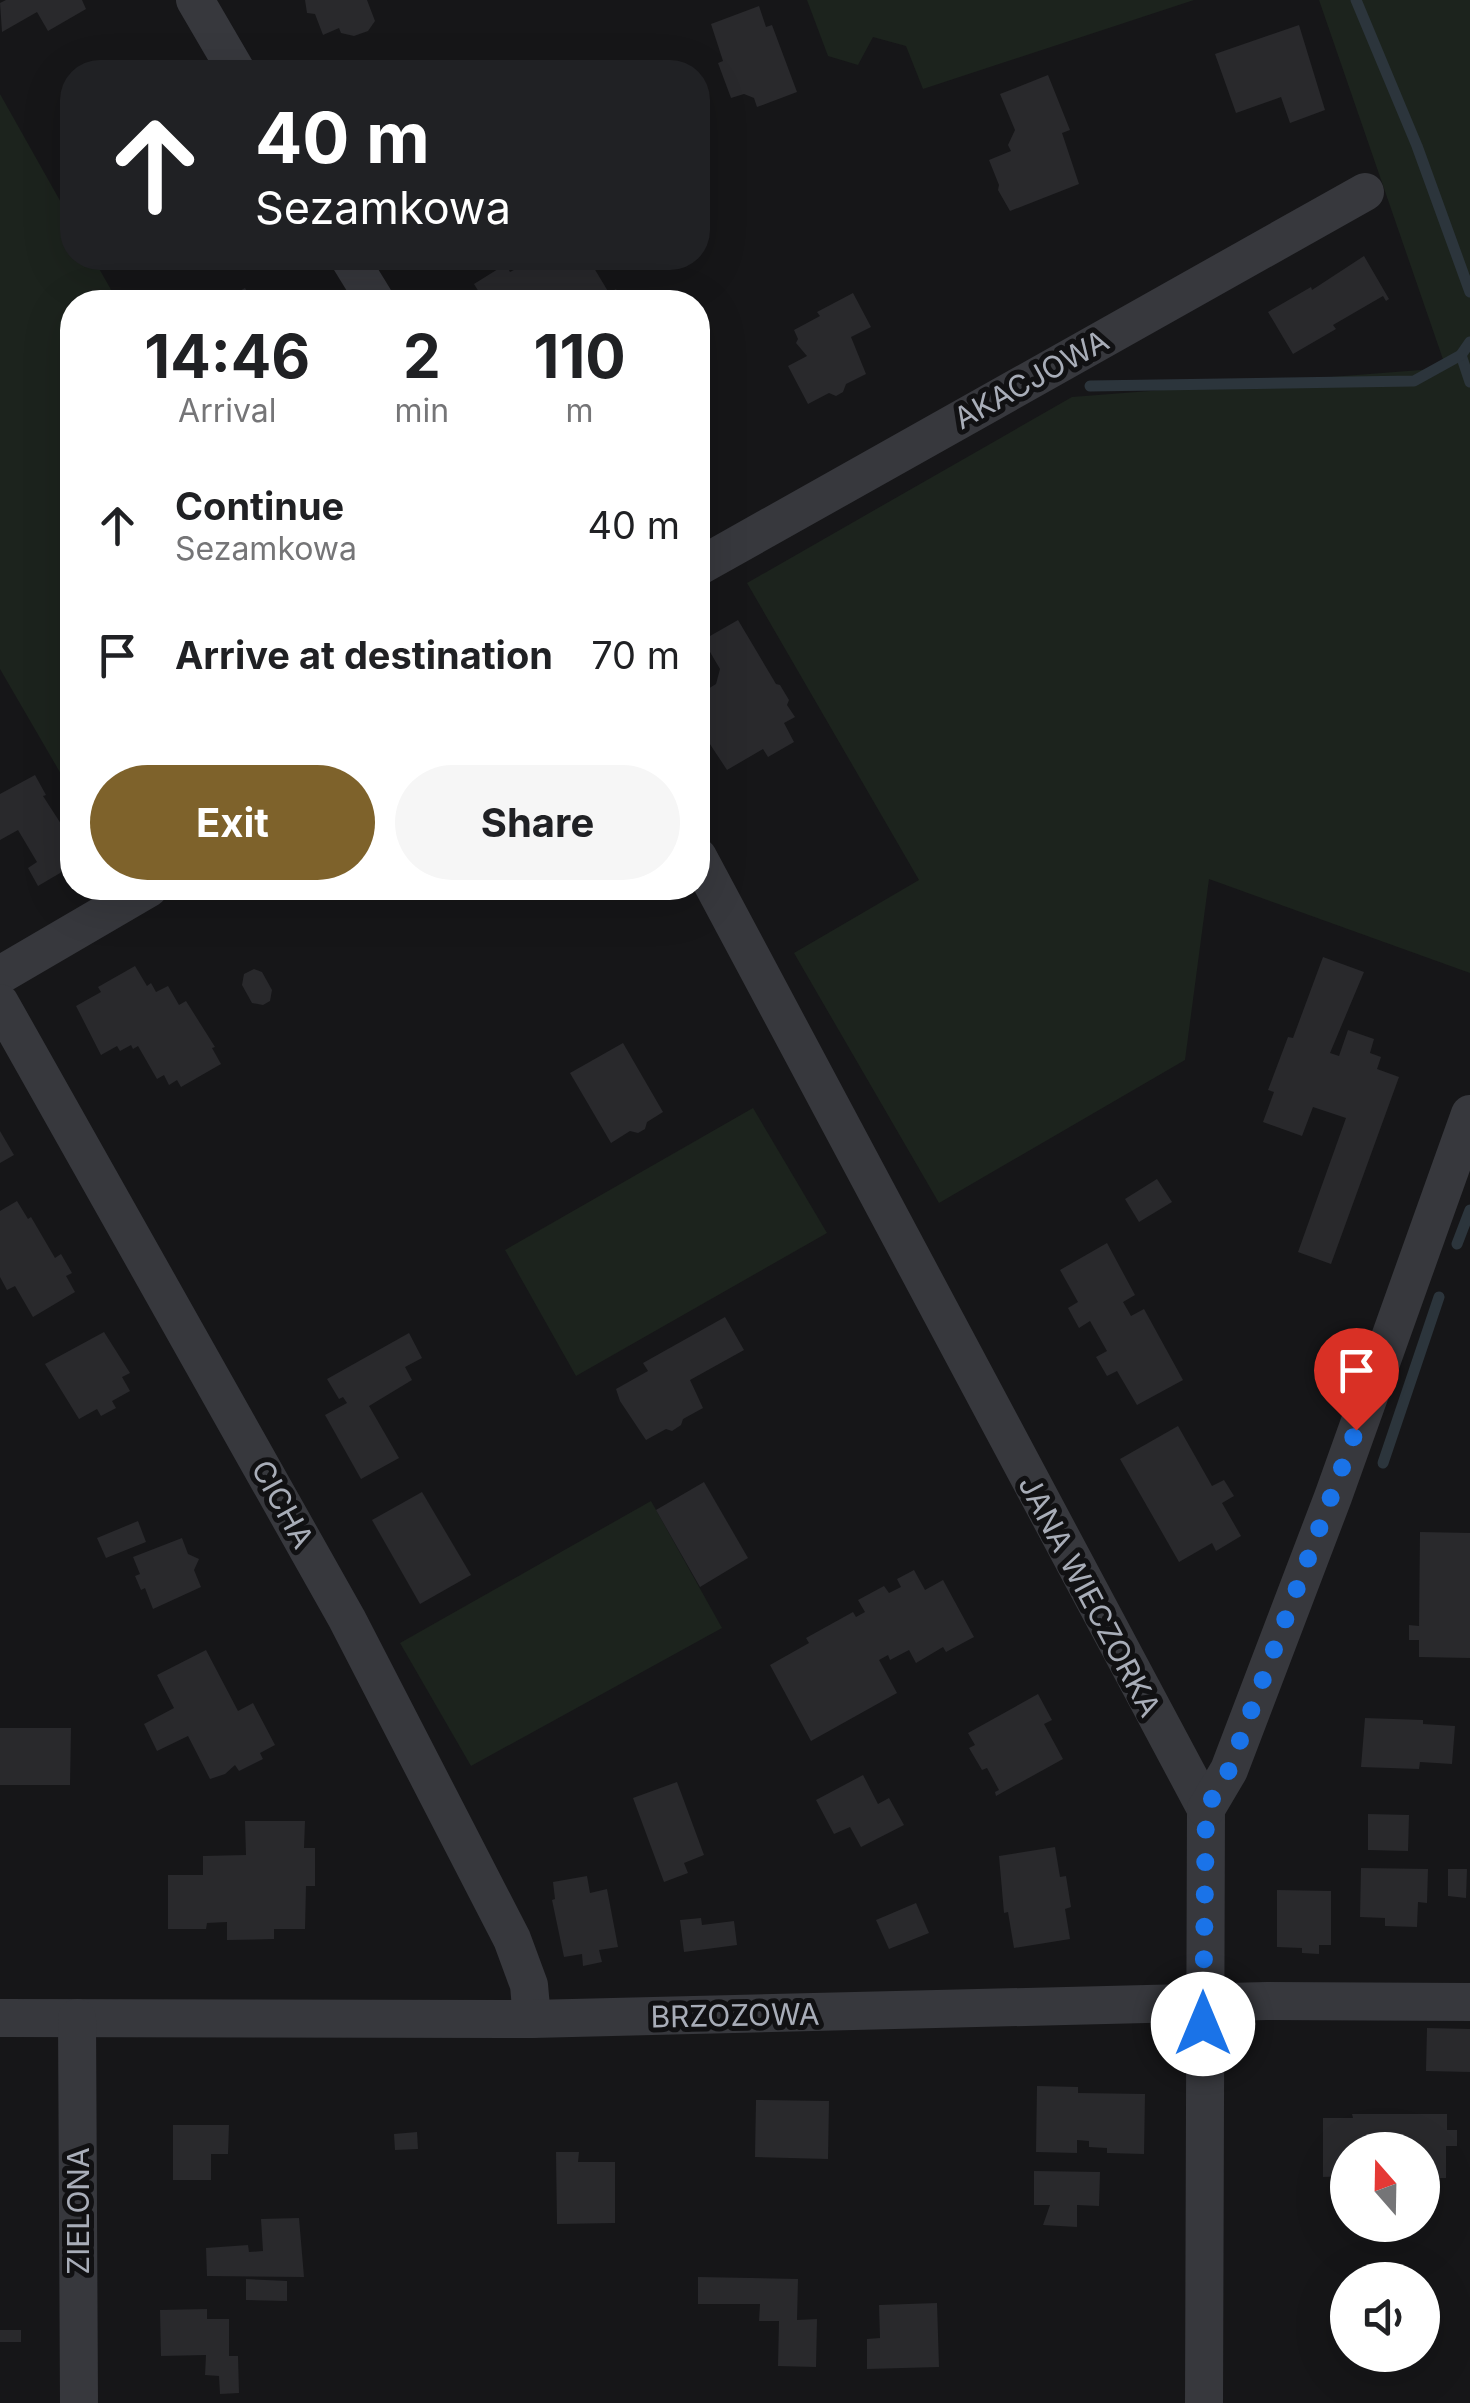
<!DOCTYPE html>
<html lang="en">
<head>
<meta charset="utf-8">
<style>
  body { margin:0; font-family:Inter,sans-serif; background:#f6f6f6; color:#202124; height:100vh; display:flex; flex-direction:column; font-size:38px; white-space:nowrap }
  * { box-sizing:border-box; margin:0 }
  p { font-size:32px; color:#757577 }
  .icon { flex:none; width:55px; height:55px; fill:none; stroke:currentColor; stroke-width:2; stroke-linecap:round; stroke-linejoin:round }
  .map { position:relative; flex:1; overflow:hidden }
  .drawer { position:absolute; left:60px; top:290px; width:650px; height:610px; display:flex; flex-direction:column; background:#fff; border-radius:40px; box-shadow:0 10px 40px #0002 }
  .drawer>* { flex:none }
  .banner { position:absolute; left:60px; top:60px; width:650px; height:210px; border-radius:40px; box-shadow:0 10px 40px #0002; background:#202124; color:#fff; overflow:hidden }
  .needle { width:65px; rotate:340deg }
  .controls { position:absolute; left:1330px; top:2132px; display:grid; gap:20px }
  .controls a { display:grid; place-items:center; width:110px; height:110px; border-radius:50%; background:#fff; box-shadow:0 10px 40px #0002; font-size:50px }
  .pin { position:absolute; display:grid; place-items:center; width:85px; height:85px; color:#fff; margin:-102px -42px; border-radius:50% 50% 50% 0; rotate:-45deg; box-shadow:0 0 10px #0007 }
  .pin .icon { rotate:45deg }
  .me { position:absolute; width:110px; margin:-55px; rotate:0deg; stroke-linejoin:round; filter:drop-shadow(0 0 8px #0008) }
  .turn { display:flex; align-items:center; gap:35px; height:210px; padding:0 30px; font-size:45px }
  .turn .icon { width:130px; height:130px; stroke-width:2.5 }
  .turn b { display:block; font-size:70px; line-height:85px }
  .eta { display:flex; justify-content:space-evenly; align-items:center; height:170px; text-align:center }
  .eta b { font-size:60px; font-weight:700; line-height:70px }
  .action { display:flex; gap:20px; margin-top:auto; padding:20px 30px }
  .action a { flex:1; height:115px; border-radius:60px; background:#7e622b; color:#fff; font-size:40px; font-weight:700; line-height:115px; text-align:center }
  .action a+a { background:#f6f6f6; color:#202124 }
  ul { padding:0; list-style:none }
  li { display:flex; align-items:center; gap:30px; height:130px; padding:0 30px }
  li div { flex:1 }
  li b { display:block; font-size:38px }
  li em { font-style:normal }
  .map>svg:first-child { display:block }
  .green { fill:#1c231d }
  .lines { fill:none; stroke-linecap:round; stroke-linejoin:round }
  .stream { stroke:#2c353c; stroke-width:11 }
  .building { fill:#29292c }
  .street { stroke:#37383d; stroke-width:38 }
  .route { stroke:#1a73e8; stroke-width:18; stroke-dasharray:0 32.4 }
  .labels { text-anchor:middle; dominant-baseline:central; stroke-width:10; stroke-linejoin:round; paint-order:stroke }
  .street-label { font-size:30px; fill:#a8adb8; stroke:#111113 }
</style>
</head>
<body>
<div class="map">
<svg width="1470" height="2403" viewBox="0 0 1470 2403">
  <rect width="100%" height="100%" fill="#161618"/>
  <!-- green -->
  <g class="green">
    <polygon points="807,0 1194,0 923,89 906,46 873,37 858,65 828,56"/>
    <polygon points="1319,0 1470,0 1470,973 1209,879 1185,1060 939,1203 794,953 919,880 747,583 1072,397 1446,368"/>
    <polygon points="0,94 72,222 72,258 93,258 118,302 72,302 72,793 0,669"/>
    <polygon points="753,1108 827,1233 576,1376 505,1250"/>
    <polygon points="651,1501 722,1628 471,1766 400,1643"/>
  </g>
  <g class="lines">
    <!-- stream -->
    <g class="stream">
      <polyline points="1356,0 1417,146 1470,292"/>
      <polyline points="1461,355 1470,382"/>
      <polyline points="1090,386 1414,381 1461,355 1470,342"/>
      <polyline points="1457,1244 1470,1210"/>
      <polyline points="1383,1463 1439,1297"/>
    </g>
  </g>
  <!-- building -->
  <g class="building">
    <polygon points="6,0 82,0 86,9 48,31 37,12 2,32 0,3"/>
    <polygon points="305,0 367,0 375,21 368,31 354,36 341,33 339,28 323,35 315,14 307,13"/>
    <polygon points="759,6 766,27 772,25 797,92 757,107 754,98 744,94 731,98 718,63 723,61 711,24"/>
    <polygon points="1299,25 1325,110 1290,123 1281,97 1236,113 1215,54"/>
    <polygon points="1048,75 1070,130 1062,133 1079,184 1010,211 998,190 999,185 989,160 1011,151 1008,145 1015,130 1000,94"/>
    <polygon points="1364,256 1389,299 1386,301 1383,296 1333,325 1336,329 1293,354 1268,312 1311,287 1312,290"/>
    <polygon points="521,258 588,258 609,293 616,289 624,302 485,302 474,284 506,264 510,272 525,264"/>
    <polygon points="245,288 254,302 220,302"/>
    <polygon points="853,293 871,327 851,337 866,374 846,384 843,392 836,396 829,393 808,404 788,366 807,356 796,343 798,339 794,330 820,316 817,312"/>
    <polygon points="738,620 776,684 780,685 789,700 787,705 795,717 784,723 794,742 768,757 763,749 727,770 700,729 698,695 716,684 720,669 703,640"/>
    <polygon points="35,775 46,795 43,796 72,841 72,866 38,886 28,868 37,862 18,830 0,840 0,794"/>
    <polygon points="1323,957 1364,972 1330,1053 1339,1056 1348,1030 1374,1039 1370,1053 1381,1057 1377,1069 1399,1077 1331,1264 1298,1252 1346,1118 1313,1107 1302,1136 1263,1122 1274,1092 1268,1090 1288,1037 1293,1038"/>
    <polygon points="135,966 147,986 151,983 156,992 168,986 179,1005 186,1001 215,1047 212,1048 221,1064 181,1087 177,1080 169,1085 164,1075 157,1079 138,1046 133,1049 131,1045 120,1051 117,1046 101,1055 76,1006 101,992 98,987"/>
    <polygon points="254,969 262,972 272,990 270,1001 263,1005 252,1003 242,985 244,974"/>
    <polygon points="623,1043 663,1112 647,1122 645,1129 638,1133 630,1131 611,1143 570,1073"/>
    <polygon points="0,1131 14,1155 0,1163"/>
    <polygon points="1157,1179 1172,1202 1139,1222 1125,1199"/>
    <polygon points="17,1201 28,1219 31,1217 55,1258 61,1254 72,1273 66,1276 75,1292 33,1317 15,1286 7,1290 0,1277 0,1211"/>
    <polygon points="1107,1243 1135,1295 1123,1302 1131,1316 1144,1309 1183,1380 1137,1405 1117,1371 1107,1376 1096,1357 1107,1351 1090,1321 1079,1328 1068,1308 1078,1302 1060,1270"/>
    <polygon points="725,1317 744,1350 690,1380 703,1408 683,1419 681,1425 672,1431 666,1429 646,1440 620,1401 616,1389 648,1371 643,1363"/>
    <polygon points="104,1332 130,1373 122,1377 130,1391 112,1401 116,1408 101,1416 97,1409 79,1419 45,1364"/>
    <polygon points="409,1333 422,1358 405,1367 412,1380 369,1406 399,1458 361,1479 325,1415 347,1403 343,1397 339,1399 327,1379"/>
    <polygon points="1178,1426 1212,1486 1224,1480 1234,1496 1222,1503 1241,1536 1216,1551 1212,1543 1179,1562 1120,1459"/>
    <polygon points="704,1482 748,1558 700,1587 656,1510"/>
    <polygon points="422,1492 471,1575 420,1604 372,1520"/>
    <polygon points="138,1521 146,1542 106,1558 97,1538"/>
    <polygon points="1420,1532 1470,1533 1470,1658 1419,1657 1419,1640 1409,1640 1409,1625 1419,1626"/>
    <polygon points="182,1538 188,1554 199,1559 194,1570 201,1587 153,1609 145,1588 141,1590 135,1576 140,1574 133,1557"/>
    <polygon points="914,1570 925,1590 943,1580 974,1637 946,1652 943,1647 916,1663 909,1650 890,1660 888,1655 879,1660 897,1693 811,1741 770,1665 809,1643 806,1638 853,1612 856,1617 865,1612 858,1600 884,1586 889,1593 901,1587 897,1579"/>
    <polygon points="206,1650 238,1711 253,1703 275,1745 260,1753 263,1759 239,1771 235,1765 225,1774 210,1779 188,1736 157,1751 144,1724 174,1708 157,1675"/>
    <polygon points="1038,1694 1052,1720 1044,1724 1063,1759 996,1796 995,1792 999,1790 987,1768 982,1770 969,1748 975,1745 968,1733"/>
    <polygon points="1365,1718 1423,1720 1423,1724 1455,1726 1452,1764 1420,1762 1419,1769 1361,1767"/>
    <polygon points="0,1728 71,1728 70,1785 0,1785"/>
    <polygon points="863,1775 878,1804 889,1798 904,1825 861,1847 850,1827 834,1834 816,1800"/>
    <polygon points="677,1782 704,1855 684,1863 688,1873 664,1882 633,1798"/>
    <polygon points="1368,1814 1409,1815 1408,1851 1368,1850"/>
    <polygon points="245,1821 305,1821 304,1848 315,1848 315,1886 306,1886 305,1929 274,1929 274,1939 227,1940 227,1922 207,1923 206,1929 168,1929 168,1875 203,1875 203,1856 246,1855"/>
    <polygon points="1055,1847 1060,1877 1066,1876 1071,1907 1065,1909 1070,1939 1014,1948 1008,1912 1004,1913 999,1856"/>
    <polygon points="1361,1868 1428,1869 1427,1903 1418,1902 1417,1927 1385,1926 1385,1918 1360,1917"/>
    <polygon points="1448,1869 1467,1869 1466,1898 1448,1896"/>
    <polygon points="587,1876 590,1893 607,1889 618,1947 599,1950 602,1962 583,1966 582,1954 564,1957 552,1900 555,1899 553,1882"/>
    <polygon points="1277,1890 1331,1891 1331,1945 1319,1945 1319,1954 1302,1953 1302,1948 1277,1947"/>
    <polygon points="916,1903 929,1933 889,1949 876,1920"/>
    <polygon points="701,1918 702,1925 734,1921 737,1945 684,1952 680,1920"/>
    <polygon points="1427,2028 1470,2029 1470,2072 1426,2071"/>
    <polygon points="1037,2086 1078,2087 1078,2093 1145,2094 1144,2154 1107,2153 1107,2148 1089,2147 1089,2141 1077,2140 1077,2153 1036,2152"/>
    <polygon points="756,2100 829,2101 828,2159 755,2157"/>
    <polygon points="1352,2114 1447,2114 1447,2130 1457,2130 1457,2146 1446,2146 1446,2178 1422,2178 1422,2150 1348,2150 1348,2176 1323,2177 1323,2118 1353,2118"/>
    <polygon points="173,2125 229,2125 228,2154 211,2154 211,2180 173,2180"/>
    <polygon points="417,2132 418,2149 395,2150 394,2134"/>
    <polygon points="556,2152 579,2152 578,2162 615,2162 615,2223 557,2224"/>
    <polygon points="1034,2171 1100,2172 1099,2206 1077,2205 1077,2227 1043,2225 1050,2205 1034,2205"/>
    <polygon points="299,2218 304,2277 207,2276 206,2248 248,2245 249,2252 263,2251 261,2219"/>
    <polygon points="698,2277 798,2279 797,2320 817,2319 816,2367 778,2366 779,2321 759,2321 760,2304 698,2304"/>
    <polygon points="246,2279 287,2281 287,2301 246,2300"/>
    <polygon points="937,2303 939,2367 867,2369 867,2339 880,2338 879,2305"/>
    <polygon points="207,2309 207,2319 229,2319 229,2356 238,2356 239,2393 220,2394 219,2376 205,2375 206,2355 161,2356 160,2310"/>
    <rect x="0" y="2330" width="21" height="12"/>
  </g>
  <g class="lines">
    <!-- street -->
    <g class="street">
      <polyline points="195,0 237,72"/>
      <polyline points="349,258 376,302"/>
      <polyline points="698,567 1365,192"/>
      <polyline points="698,857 1206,1809 1204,2403"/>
      <polyline points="0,975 149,888"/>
      <polyline points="0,1003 347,1619 512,1939 529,1985 532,2019"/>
      <polyline points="1206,1809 1229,1770 1333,1497 1470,1114"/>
      <polyline points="0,2018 532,2019 1267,2001 1470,2002"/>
      <polyline points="77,2018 79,2403"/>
    </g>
  </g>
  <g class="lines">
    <!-- route -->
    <polyline class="route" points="1203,2024 1206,1809 1229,1770 1356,1430"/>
  </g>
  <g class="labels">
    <!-- street labels -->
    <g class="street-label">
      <text transform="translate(1031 379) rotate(-29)">AKACJOWA</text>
      <text transform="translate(283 1504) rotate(61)">CICHA</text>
      <text transform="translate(1090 1596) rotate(62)">JANA WIECZORKA</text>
      <text transform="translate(735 2015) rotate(-1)">BRZOZOWA</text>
      <text transform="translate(78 2211) rotate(-90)">ZIELONA</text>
    </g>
  </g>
</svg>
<div class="controls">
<a><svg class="needle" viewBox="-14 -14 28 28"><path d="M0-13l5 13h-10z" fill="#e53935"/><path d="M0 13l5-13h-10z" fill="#757577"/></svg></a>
<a><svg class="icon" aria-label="sound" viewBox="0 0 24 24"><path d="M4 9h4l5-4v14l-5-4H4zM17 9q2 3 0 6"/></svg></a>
</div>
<div class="pin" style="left:1356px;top:1430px;background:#d93025"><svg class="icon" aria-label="arrive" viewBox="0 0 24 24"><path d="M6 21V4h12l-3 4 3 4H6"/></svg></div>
<svg class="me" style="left:1203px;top:2024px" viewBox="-20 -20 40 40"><circle r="19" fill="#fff"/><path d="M0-13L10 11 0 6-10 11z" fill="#1a73e8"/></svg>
<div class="banner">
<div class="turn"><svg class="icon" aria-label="ahead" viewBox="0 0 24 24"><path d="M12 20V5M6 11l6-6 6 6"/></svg><div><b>40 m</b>Sezamkowa</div></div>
</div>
<section class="drawer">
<div class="eta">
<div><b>14:46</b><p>Arrival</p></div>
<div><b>2</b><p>min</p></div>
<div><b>110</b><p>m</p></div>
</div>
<ul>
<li><svg class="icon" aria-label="ahead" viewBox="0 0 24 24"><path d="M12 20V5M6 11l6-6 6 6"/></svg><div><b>Continue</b><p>Sezamkowa</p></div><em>40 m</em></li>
<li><svg class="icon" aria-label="arrive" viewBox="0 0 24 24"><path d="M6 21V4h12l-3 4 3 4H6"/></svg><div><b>Arrive at destination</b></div><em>70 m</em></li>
</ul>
<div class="action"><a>Exit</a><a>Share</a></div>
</section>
</div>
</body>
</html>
